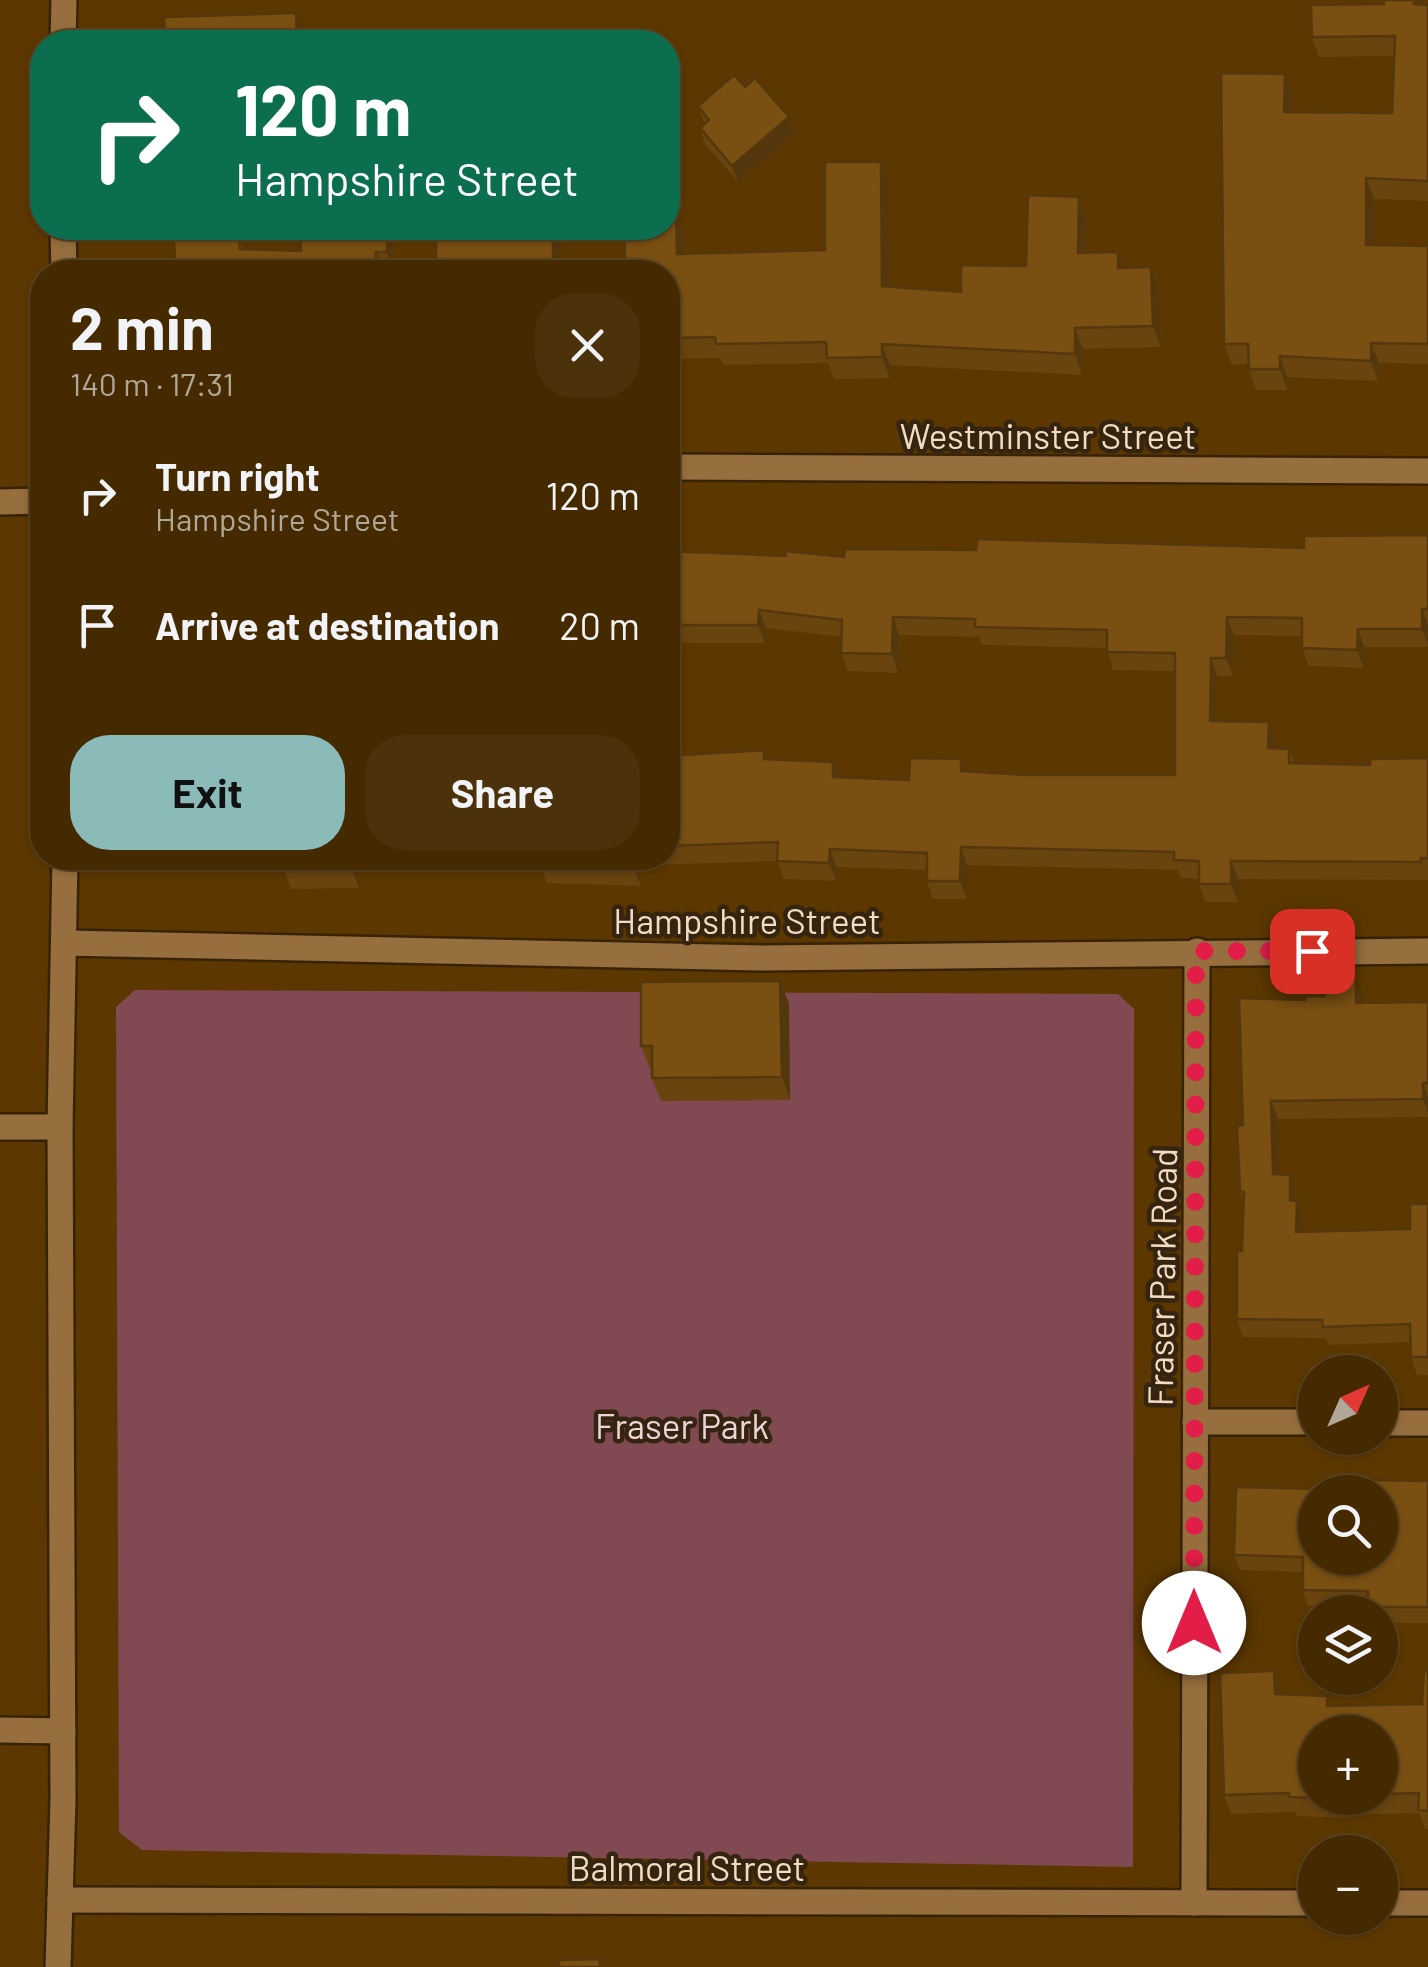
<!DOCTYPE html>
<html lang="en">
<head>
<meta charset="utf-8">
<style>
  body { margin:0; font-family:Barlow,sans-serif; background:#4c320a; color:#f1f3f6; height:100vh; display:flex; flex-direction:column; font-size:38px; white-space:nowrap }
  * { box-sizing:border-box; margin:0 }
  p { font-size:32px; color:#b0a799 }
  .icon { flex:none; width:55px; height:55px; fill:none; stroke:currentColor; stroke-width:2; stroke-linecap:round; stroke-linejoin:round }
  .map { position:relative; flex:1; overflow:hidden }
  .sheet { position:absolute; left:30px; top:260px; width:650px; height:610px; display:flex; flex-direction:column; background:#452a00; border-radius:40px; box-shadow:0 2px 8px #0004,0 0 0 2px #5d4622 }
  .sheet>* { flex:none }
  .banner { position:absolute; left:30px; top:30px; width:650px; height:210px; border-radius:40px; box-shadow:0 2px 8px #0004,0 0 0 2px #5d4622; background:#0b6e4f; color:#fff; overflow:hidden }
  .needle { width:65px; rotate:45deg }
  .fabs { position:absolute; left:1298px; top:1355px; display:grid; gap:20px }
  .fabs a { display:grid; place-items:center; width:100px; height:100px; border-radius:50%; background:#452a00; box-shadow:0 2px 8px #0004,0 0 0 2px #5d4622; font-size:50px }
  .pin { position:absolute; display:grid; place-items:center; width:85px; height:85px; color:#fff; margin:-42px; border-radius:20px; box-shadow:0 5px 15px #0006 }
  .me { position:absolute; width:110px; margin:-55px; rotate:0deg; stroke-linejoin:round; filter:drop-shadow(0 0 8px #0008) }
  .turn { display:flex; align-items:center; gap:35px; height:210px; padding:0 40px; font-size:45px }
  .turn .icon { width:130px; height:130px; stroke-width:2.5 }
  .turn b { display:block; font-size:70px; line-height:85px }
  .round { display:grid; place-items:center; flex:none; width:105px; height:105px; border-radius:40px; background:#4c320a }
  .overview { display:flex; align-items:center; justify-content:space-between; height:170px; padding:0 40px }
  h1 { font-size:60px; font-weight:700; line-height:75px }
  .cta { display:flex; gap:20px; margin-top:auto; padding:20px 40px }
  .cta a { flex:1; height:115px; border-radius:40px; background:#8bbbb9; color:#111; font-size:40px; font-weight:700; line-height:115px; text-align:center }
  .cta a+a { background:#4c320a; color:#f1f3f6 }
  ul { padding:0; list-style:none }
  li { display:flex; align-items:center; gap:30px; height:130px; padding:0 40px }
  li div { flex:1 }
  li b { display:block; font-size:38px }
  li em { font-style:normal }
  .map>svg:first-child { display:block }
  .green { fill:#814952 }
  .lines { fill:none; stroke-linecap:round; stroke-linejoin:round }
  .minor-casing { stroke:#372309; stroke-width:30 }
  .minor { stroke:#976f3f; stroke-width:25 }
  .wall { fill:#69440f; fill-rule:evenodd }
  .shaded-wall { fill:#55370d }
  .building { fill:#7a4f12; stroke:#55370d; stroke-width:2.5; fill-rule:evenodd }
  .route { stroke:#e11d48; stroke-width:18; stroke-dasharray:0 32.4 }
  .labels { text-anchor:middle; dominant-baseline:central; stroke-width:9; stroke-linejoin:round; paint-order:stroke }
  .street-label { font-size:35px; fill:#f2dcc3; stroke:#352410 }
  .park-label { font-size:35px; fill:#eed4d7; stroke:#352410 }
</style>
</head>
<body>
<div class="map">
<svg width="1428" height="1967" viewBox="0 0 1428 1967">
  <rect width="100%" height="100%" fill="#5c3800"/>
  <!-- green -->
  <polygon class="green" points="135,990 1118,994 1134,1009 1133,1867 142,1850 119,1832 116,1007"/>
  <g class="lines">
    <defs>
      <g id="minor">
        <polyline points="63,42 64,0"/>
        <polyline points="63,228 64,272"/>
        <polyline points="668,467 1428,471"/>
        <polyline points="0,502 42,501"/>
        <polyline points="65,943 761,958 1428,951"/>
        <polyline points="0,1127 60,1127"/>
        <polyline points="1195,1422 1315,1422"/>
        <polyline points="1380,1423 1428,1423"/>
        <polyline points="0,1730 63,1731"/>
        <polyline points="60,1900 1315,1903"/>
        <polyline points="1194,1903 1197,951"/>
        <polyline points="1380,1903 1428,1903"/>
        <polyline points="58,1967 63,1800 60,1127 65,858"/>
      </g>
    </defs>
    <!-- minor casing -->
    <use href="#minor" class="minor-casing"/>
    <!-- minor -->
    <use href="#minor" class="minor"/>
  </g>
  <!-- wall -->
  <g class="wall">
    <polygon points="1384,4 1428,5 1428,201 1374,199 1373,245 1428,246 1428,364 1379,363 1378,381 1287,377 1287,390 1256,390 1249,369 1248,364 1232,365 1224,344 1285,74 1292,94 1292,112 1392,113 1394,56 1319,57 1312,37"/>
    <polygon points="745,87 789,117 795,133 738,182 705,144 700,128 705,124 698,106"/>
    <polygon points="881,162 888,183 889,286 961,292 1026,266 1079,197 1087,218 1086,252 1124,268 1151,267 1159,288 1161,347 1083,349 1082,375 890,365 890,378 834,379 828,363 723,365 721,358 668,359 668,272 436,272 436,228 561,228 561,262 625,259 676,212 684,233 684,254 825,250"/>
    <polygon points="148,228 227,228 227,236 239,236 244,249 301,251 300,228 393,228 394,271 382,270 382,272 176,272 174,238 152,238"/>
    <polygon points="1428,535 1428,647 1364,647 1364,668 1309,666 1302,648 1302,636 1234,635 1233,676 1217,676 1217,721 1269,722 1275,740 1275,748 1289,749 1294,763 1370,765 1428,758 1428,880 1238,879 1238,902 1205,902 1199,884 1199,879 1181,878 1178,870 967,865 967,899 933,899 927,881 927,870 836,867 836,881 784,879 777,861 641,865 641,886 547,883 541,867 521,867 518,859 442,859 442,865 358,862 359,888 291,889 285,871 284,858 668,858 668,756 767,759 839,778 909,780 966,771 1028,775 1175,775 1175,671 1113,670 1107,648 982,645 979,637 899,635 898,673 848,671 841,653 842,637 766,628 765,643 668,643 668,551 844,557 976,550 1304,548"/>
    <polygon points="128,858 251,858 201,862 128,859"/>
    <polygon points="780,981 789,1004 790,1100 661,1101 652,1078 652,1069 650,1069 641,1046"/>
    <polygon points="1362,996 1362,1003 1428,1002 1428,1117 1278,1119 1279,1175 1290,1175 1297,1193 1297,1201 1304,1218 1303,1231 1410,1229 1428,1204 1428,1375 1417,1375 1411,1357 1411,1342 1329,1345 1326,1338 1243,1337 1237,1319 1242,1251 1244,1203 1240,1191 1243,1125"/>
    <polygon points="1428,1481 1428,1623 1380,1623 1380,1612 1370,1612 1368,1607 1308,1606 1303,1590 1303,1572 1240,1570 1234,1555 1369,1490"/>
    <path d="M1274,1671l7,23 46,2 3,10 92,-2 6,-33v158h-3l-6,-16 -71,2v3l-52,-2 -1,-4 -64,2 -7,-19zM1380,1732v66h-65z"/>
  </g>
  <!-- shaded-wall -->
  <g class="shaded-wall">
    <polygon points="296,13 303,31 303,42 297,42"/>
    <polygon points="1285,74 1292,94 1292,132 1284,112"/>
    <polygon points="789,117 795,133 738,182 732,166"/>
    <polygon points="881,162 888,183 890,307 882,286"/>
    <polygon points="1366,178 1374,199 1373,265 1366,245"/>
    <polygon points="1079,197 1087,218 1085,274 1078,253"/>
    <polygon points="676,212 684,233 684,275 677,254"/>
    <polygon points="220,228 227,228 227,255 220,237"/>
    <polygon points="387,228 393,228 394,271 387,252"/>
    <polygon points="553,228 561,228 561,272 553,263"/>
    <polygon points="376,252 382,270 382,272 375,272"/>
    <polygon points="1118,252 1126,273 1118,268"/>
    <polygon points="1151,267 1159,288 1161,347 1153,326"/>
    <polygon points="1075,328 1083,349 1082,375 1075,354"/>
    <polygon points="1371,343 1379,363 1378,381 1371,361"/>
    <polygon points="882,344 890,365 890,378 882,357"/>
    <polygon points="1280,356 1287,377 1287,390 1280,369"/>
    <polygon points="1422,609 1428,625 1428,645 1422,629"/>
    <polygon points="759,610 766,628 765,643 758,625"/>
    <polygon points="893,617 899,635 898,673 892,654"/>
    <polygon points="1227,617 1234,635 1233,676 1226,658"/>
    <polygon points="1358,629 1364,647 1364,668 1357,650"/>
    <polygon points="1211,658 1217,676 1217,739 1210,721"/>
    <polygon points="1269,722 1275,740 1275,766 1268,748"/>
    <polygon points="833,762 840,780 833,777"/>
    <polygon points="961,847 967,865 967,899 960,881"/>
    <polygon points="830,849 836,867 836,881 829,863"/>
    <polygon points="352,858 357,858 358,862 359,888 352,870"/>
    <polygon points="634,858 638,858 641,865 641,886 634,868"/>
    <polygon points="1231,861 1238,879 1238,902 1231,884"/>
    <polygon points="1356,979 1362,996 1362,1020 1356,1003"/>
    <polygon points="780,981 789,1004 790,1100 782,1077"/>
    <polygon points="1423,1083 1428,1097 1428,1113 1423,1099"/>
    <polygon points="1271,1101 1278,1119 1280,1192 1273,1174"/>
    <polygon points="1290,1175 1297,1193 1296,1218 1290,1200"/>
    <polygon points="1297,1201 1304,1218 1303,1249 1296,1232"/>
    <polygon points="1274,1671 1281,1690 1282,1713 1275,1694"/>
  </g>
  <!-- building -->
  <g class="building">
    <polygon points="1384,0 1414,0 1414,4 1428,5 1428,181 1366,178 1366,245 1428,246 1428,344 1371,343 1371,361 1280,356 1280,369 1249,369 1248,344 1224,344 1221,73 1285,74 1284,112 1392,113 1395,36 1312,37 1311,5 1384,4"/>
    <polygon points="296,13 297,42 165,42 164,17"/>
    <polygon points="734,75 745,87 755,78 789,117 732,166 700,128 709,120 698,106"/>
    <polygon points="825,162 881,162 882,286 961,292 961,265 1026,266 1028,195 1079,197 1078,253 1118,252 1118,268 1151,267 1153,326 1075,328 1075,354 882,344 882,357 827,358 826,342 716,344 715,337 668,338 668,272 436,272 436,228 553,228 553,263 625,259 624,228 668,228 668,212 676,212 677,254 825,250"/>
    <polygon points="173,228 220,228 220,237 239,236 240,249 301,251 300,228 387,228 387,252 376,252 375,272 176,272"/>
    <polygon points="1428,535 1428,609 1422,609 1422,629 1358,629 1357,650 1302,648 1302,618 1227,617 1226,658 1211,658 1210,721 1269,722 1268,748 1289,749 1289,763 1370,765 1370,759 1428,758 1428,858 1421,858 1421,862 1231,861 1231,884 1199,884 1199,861 1174,860 1174,852 961,847 960,881 927,881 927,853 830,849 829,863 777,861 778,842 668,846 668,756 764,750 764,759 833,762 833,777 909,780 910,758 961,759 961,771 1028,775 1175,775 1175,653 1107,652 1107,630 975,627 975,619 893,617 892,654 841,653 842,620 759,610 758,625 668,625 668,551 785,556 786,551 844,557 845,549 976,550 977,539 1304,548 1304,536"/>
    <polygon points="284,858 352,858 352,870 285,871"/>
    <polygon points="540,858 634,858 634,868 540,865"/>
    <polygon points="1324,978 1356,979 1356,1003 1428,1002 1428,1083 1423,1083 1423,1099 1271,1101 1273,1174 1290,1175 1290,1200 1297,1201 1296,1232 1410,1229 1410,1204 1428,1204 1428,1357 1411,1357 1410,1324 1323,1327 1322,1320 1237,1319 1237,1251 1242,1251 1244,1192 1240,1191 1237,1126 1243,1125 1239,998 1305,1000 1305,996 1325,996"/>
    <polygon points="780,981 782,1077 652,1078 652,1046 641,1046 641,982"/>
    <path d="M1369,1480l59,1v126h-60v-16l-65,-1v-33l-69,-2 2,-68 133,3zM1315,1492h65v66h-65z"/>
    <polygon points="1274,1671 1275,1694 1327,1696 1327,1706 1422,1704 1424,1671 1428,1671 1428,1811 1418,1810 1419,1793 1380,1794 1380,1732 1315,1732 1315,1798 1341,1798 1341,1799 1289,1797 1289,1793 1224,1795 1220,1673"/>
    <polygon points="600,1959 600,1967 559,1967 559,1960"/>
  </g>
  <g class="lines">
    <!-- route -->
    <polyline class="route" points="1194,1623 1196,951 1312,951"/>
  </g>
  <g class="labels">
    <!-- street labels -->
    <g class="street-label">
      <text x="1048" y="435">Westminster Street</text>
      <text x="747" y="920">Hampshire Street</text>
      <text transform="translate(1161 1277) rotate(-89)">Fraser Park Road</text>
      <text x="687" y="1867">Balmoral Street</text>
    </g>
    <!-- park labels -->
    <g class="park-label">
      <text x="682" y="1425">Fraser Park</text>
    </g>
  </g>
</svg>
<div class="fabs">
<a><svg class="needle" viewBox="-14 -14 28 28"><path d="M0-13l5 13h-10z" fill="#e53935"/><path d="M0 13l5-13h-10z" fill="#b0a799"/></svg></a>
<a><svg class="icon" aria-label="search" viewBox="0 0 24 24"><circle cx="10" cy="10" r="6"/><path d="M15 15l6 6"/></svg></a>
<a><svg class="icon" aria-label="layers" viewBox="0 0 24 24"><path d="M12 4l9 5-9 5-9-5zM3 14l9 5 9-5"/></svg></a>
<a>+</a>
<a>−</a>
</div>
<div class="pin" style="left:1312px;top:951px;background:#d93025"><svg class="icon" aria-label="arrive" viewBox="0 0 24 24"><path d="M6 21V4h12l-3 4 3 4H6"/></svg></div>
<svg class="me" style="left:1194px;top:1623px" viewBox="-20 -20 40 40"><circle r="19" fill="#fff"/><path d="M0-13L10 11 0 6-10 11z" fill="#e11d48"/></svg>
<div class="banner">
<div class="turn"><svg class="icon" aria-label="right" viewBox="0 0 24 24"><path d="M7 20v-9h11M14 6l5 5-5 5"/></svg><div><b>120 m</b>Hampshire Street</div></div>
</div>
<section class="sheet">
<div class="overview"><div><h1>2 min</h1><p>140 m · 17:31</p></div><a class="round"><svg class="icon" aria-label="close" viewBox="0 0 24 24"><path d="M6 6l12 12M18 6L6 18"/></svg></a></div>
<ul>
<li><svg class="icon" aria-label="right" viewBox="0 0 24 24"><path d="M7 20v-9h11M14 6l5 5-5 5"/></svg><div><b>Turn right</b><p>Hampshire Street</p></div><em>120 m</em></li>
<li><svg class="icon" aria-label="arrive" viewBox="0 0 24 24"><path d="M6 21V4h12l-3 4 3 4H6"/></svg><div><b>Arrive at destination</b></div><em>20 m</em></li>
</ul>
<div class="cta"><a>Exit</a><a>Share</a></div>
</section>
</div>
</body>
</html>
